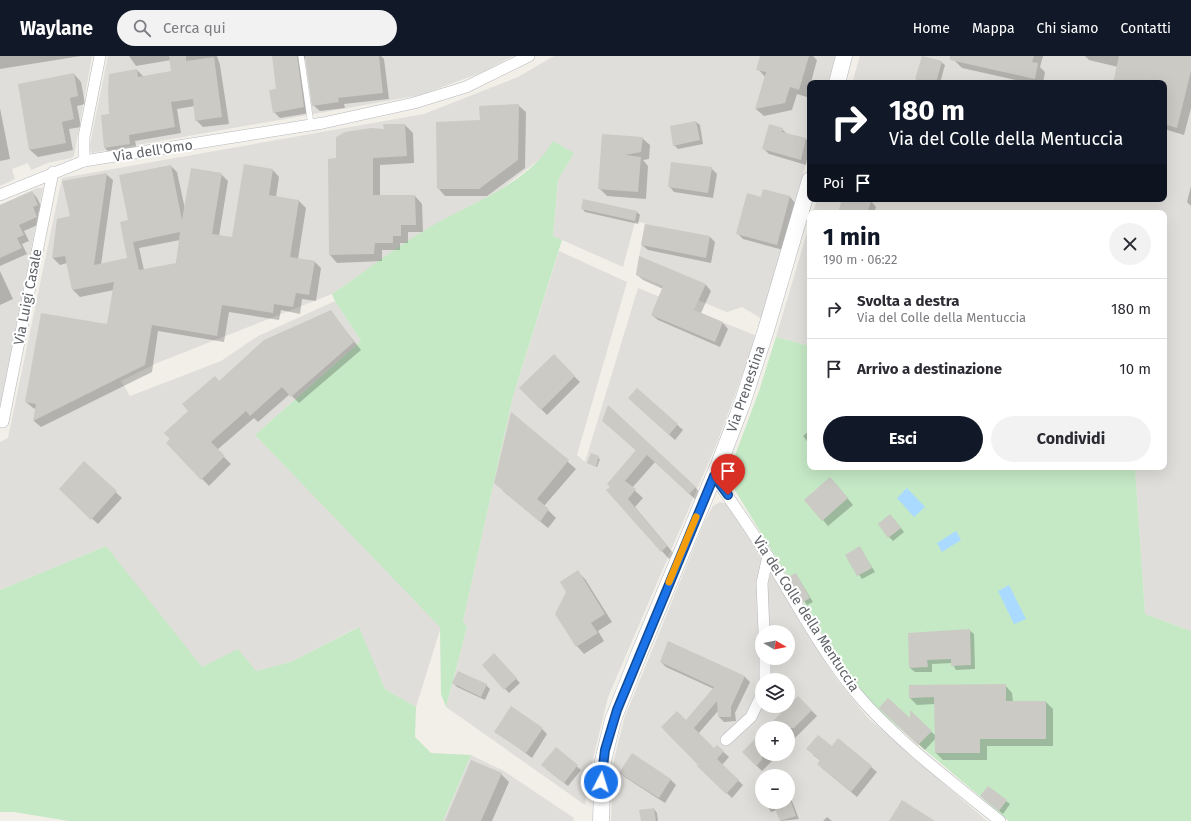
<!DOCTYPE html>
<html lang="it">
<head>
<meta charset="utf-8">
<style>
  body { margin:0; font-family:"Fira Sans",sans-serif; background:#f2f2f3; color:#2b2b33; height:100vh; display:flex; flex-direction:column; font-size:15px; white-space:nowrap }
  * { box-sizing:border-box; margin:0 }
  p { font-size:13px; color:#7c7c81 }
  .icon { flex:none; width:22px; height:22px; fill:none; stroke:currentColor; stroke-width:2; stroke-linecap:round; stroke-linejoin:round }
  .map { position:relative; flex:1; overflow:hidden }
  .panel { position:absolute; left:807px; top:154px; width:360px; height:260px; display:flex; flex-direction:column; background:#fff; border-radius:8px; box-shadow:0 4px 16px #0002 }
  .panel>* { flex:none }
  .top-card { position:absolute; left:807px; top:24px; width:360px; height:122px; border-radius:8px; box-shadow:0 4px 16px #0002; background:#111827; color:#fff; overflow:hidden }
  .needle { width:26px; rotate:100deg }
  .tools { position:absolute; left:755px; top:569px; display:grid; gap:8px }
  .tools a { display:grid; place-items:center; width:40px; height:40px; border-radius:50%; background:#fff; box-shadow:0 4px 16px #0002; font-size:20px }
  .pin { position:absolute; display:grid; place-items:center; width:34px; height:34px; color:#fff; margin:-41px -17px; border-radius:50% 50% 50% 0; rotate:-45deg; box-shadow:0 0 4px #0007 }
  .pin .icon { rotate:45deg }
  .me { position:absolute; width:44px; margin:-22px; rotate:5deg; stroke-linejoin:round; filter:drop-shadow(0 0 3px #0008) }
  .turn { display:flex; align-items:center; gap:14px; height:84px; padding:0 16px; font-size:18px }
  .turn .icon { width:52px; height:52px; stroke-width:2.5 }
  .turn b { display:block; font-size:28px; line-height:34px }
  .then { display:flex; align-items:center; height:38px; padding:0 16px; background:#0003; gap:8px; font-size:15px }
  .round { display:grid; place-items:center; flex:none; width:42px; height:42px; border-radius:21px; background:#f2f2f3 }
  .headline { display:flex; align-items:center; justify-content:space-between; height:68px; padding:0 16px }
  h1 { font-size:24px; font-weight:700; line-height:30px; color:#111827 }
  .action { display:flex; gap:8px; margin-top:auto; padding:8px 16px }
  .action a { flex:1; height:46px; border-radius:24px; background:#111827; color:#fff; font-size:16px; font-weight:700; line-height:46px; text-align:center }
  .action a+a { background:#f2f2f3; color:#2b2b33 }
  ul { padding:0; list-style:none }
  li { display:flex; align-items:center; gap:12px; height:60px; padding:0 16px; border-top:1px solid #e1e1e2 }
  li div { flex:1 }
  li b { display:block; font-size:15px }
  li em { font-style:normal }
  header { display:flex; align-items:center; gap:24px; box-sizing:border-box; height:56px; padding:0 20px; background:#111827; color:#fff }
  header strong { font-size:19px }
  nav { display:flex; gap:22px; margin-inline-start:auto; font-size:14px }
  .search { width:280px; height:36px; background:#f2f2f3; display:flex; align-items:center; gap:10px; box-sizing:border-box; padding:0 14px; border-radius:22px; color:#7c7c81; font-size:15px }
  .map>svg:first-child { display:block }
  .industrial { fill:#e0deda; fill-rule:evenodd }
  .green { fill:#c5e8c5 }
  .water { fill:#aadaff }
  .shadow { fill:#0003; fill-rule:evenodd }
  .building { fill:#cccac5; fill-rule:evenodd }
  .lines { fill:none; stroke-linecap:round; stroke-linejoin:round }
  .lane-casing { stroke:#b5b8bc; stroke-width:6 }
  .street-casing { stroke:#b5b8bc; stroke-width:12 }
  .secondary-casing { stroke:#b6babf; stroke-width:17 }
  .lane { stroke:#fff; stroke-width:5.5 }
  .street { stroke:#fff; stroke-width:11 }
  .secondary { stroke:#fff; stroke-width:16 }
  .route-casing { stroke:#114b97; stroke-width:10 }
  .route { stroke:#1a73e8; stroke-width:7 }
  .slow { stroke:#f59e0b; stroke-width:7 }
  .labels { text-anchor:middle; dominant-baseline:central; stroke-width:4; stroke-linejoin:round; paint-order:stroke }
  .street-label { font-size:14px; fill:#5f6368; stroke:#fff }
</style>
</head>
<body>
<header>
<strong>Waylane</strong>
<div class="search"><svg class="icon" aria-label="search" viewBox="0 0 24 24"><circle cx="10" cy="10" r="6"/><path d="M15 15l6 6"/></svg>Cerca qui</div>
<nav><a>Home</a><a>Mappa</a><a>Chi siamo</a><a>Contatti</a></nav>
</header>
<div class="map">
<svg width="1191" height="765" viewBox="0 0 1191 765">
  <rect width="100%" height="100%" fill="#f1efe8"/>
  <!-- industrial -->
  <g class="industrial">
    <polygon points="0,0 92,0 74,100 71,102 48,107 31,114 28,107 12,113 15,123 0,130"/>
    <polygon points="108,0 513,0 483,16 421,39 92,97 89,93"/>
    <polygon points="554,0 836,0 828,27 810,27 810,93 762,263 742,251 727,256 636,219 645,167 635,166 623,211 553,180 558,124 574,97 545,99 500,134 425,174 332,238 157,307 121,325 130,340 221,305 258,280 335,245 361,285 255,379 441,571 416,651 385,633 358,571 291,606 256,615 198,613 106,490 0,534 0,386 8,382 62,122 424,58 518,21"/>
    <polygon points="860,0 1191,0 1191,575 1145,558 1135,411 1164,411 1164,157 813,157 817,143 1164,143 1164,27 852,27"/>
    <polygon points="37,132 43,132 0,353 0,149"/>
    <polygon points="810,167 810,290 776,281"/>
    <polygon points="559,195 627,226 577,399 585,406 638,232 757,280 717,387 608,641 591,711 585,749 446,651 467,571 463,565 513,340"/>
    <path d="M720,446l7,2 5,7 103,166 32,40 120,104h-376l2,-57 11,-45 80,-196 9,-17zM762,576h26v26h-26zM762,624h26v26h-26zM762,672h26v26h-26zM762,720h26v26h-26z"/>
    <polygon points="471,699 504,715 574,762 573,765 443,765"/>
  </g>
  <!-- green -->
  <g class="green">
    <path d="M553,85l21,12 -16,27 -5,56 9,4 -49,156 -50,225 4,6 -21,80 -5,-13 -1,-67 -185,-192 106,-94 -26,-40 -3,-7c31,-21 61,-45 93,-64 42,-26 102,-44 128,-89z"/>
    <polygon points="776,281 810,290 810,411 1135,411 1145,558 1191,575 1191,765 1009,765 872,649 845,615 730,426 730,413 759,335"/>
    <polygon points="106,490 202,611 238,593 256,615 291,606 359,571 385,633 416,651 415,681 431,697 471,699 443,765 69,765 14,756 0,756 0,534"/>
  </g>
  <!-- water -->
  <g class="water">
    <polygon points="907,432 925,451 914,461 897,442"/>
    <polygon points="956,475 961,484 942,496 937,487"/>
    <polygon points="1009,529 1026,563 1014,568 998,535"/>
  </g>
  <!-- shadow -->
  <g class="shadow">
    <polygon points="0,0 81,0 0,13"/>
    <polygon points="129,0 217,0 220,9 229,68 203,71 196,64 195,50 177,53 181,77 135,85 137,94 111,99 105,92 102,60 110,58 137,14 144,21 172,16 171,4 136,10"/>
    <polygon points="273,0 381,0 384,3 389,43 344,48 345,52 320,55 313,49 306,1 302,7 310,57 280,62 274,56 277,34"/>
    <polygon points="761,0 813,0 817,4 807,41 797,38 792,54 764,60 756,53 765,21 758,13"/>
    <polygon points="956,0 1043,0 1040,11 1045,16 1043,27 1029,27 962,12 955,5"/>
    <polygon points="1085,0 1191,0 1191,52 1184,79 1164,73 1164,27 1114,27 1118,11 1089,4"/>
    <polygon points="941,6 945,9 940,27 923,27 916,23"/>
    <polygon points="74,18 81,26 85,48 77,50 81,71 69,73 73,94 38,101 30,94 19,29"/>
    <polygon points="518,49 526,56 525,112 487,140 445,140 438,132 481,65"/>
    <polygon points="0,52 10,103 0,105"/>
    <polygon points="696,66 700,69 703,88 678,93 674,89"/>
    <polygon points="384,69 405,69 413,77 414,107 380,109 380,140 415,140 422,148 423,176 408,176 408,187 400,187 400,194 382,194 382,205 337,207 330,199 329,104 337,103 385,74"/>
    <polygon points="782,73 787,78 806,83 810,87 806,109 769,98 763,92"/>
    <polygon points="603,79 642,82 650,89 649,103 643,104 648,110 646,143 607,140 599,132"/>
    <path d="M171,110l6,6 8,37 36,-35 7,7 -9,55 14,2 40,-68 6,7 -3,20 23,4 7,7 -8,51 16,2 7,7 -5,33 -14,-2 -2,15 -19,-4 -2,10 -50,-8 -5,30 -66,-11 -6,41 -111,55 -7,-6 2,-12 -3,-1 -7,-6 82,-77 6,-35 -34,7 -7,-7 -6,-27 -7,2 -7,-7 5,-38 13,-3 35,-43 7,6 -12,85 27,-6 1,-38zM180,184l-4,24 -32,6 -5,-22z"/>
    <polygon points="711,112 717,118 713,142 674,136 669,130"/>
    <polygon points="1191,130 1191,150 1187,146"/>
    <polygon points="764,134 790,141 795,147 783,194 743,183 737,177 762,142"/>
    <polygon points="32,136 37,142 43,154 38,157 42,167 24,175 29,185 22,188 27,198 0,210 0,150"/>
    <polygon points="843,143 863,143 871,145 876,151 874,157 839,157"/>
    <polygon points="582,152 637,156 640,159 638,168 585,156"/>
    <polygon points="710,181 715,186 711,207 648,194 642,189"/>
    <polygon points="640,201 706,229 711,235 701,257 723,267 728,273 720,291 658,264 652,259 663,233 643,224 637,219"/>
    <polygon points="0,215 13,243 0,249"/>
    <polygon points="330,255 361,294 299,347 290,338 258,366 254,362 217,394 231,408 209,430 167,387 215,321 220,326"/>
    <polygon points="554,300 580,326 547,359 521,333"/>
    <polygon points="637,333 683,374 675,384 635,348"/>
    <polygon points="512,357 576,413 544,450 556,462 548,472 503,435"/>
    <polygon points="603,365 695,431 702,439 697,445 655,406 632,432 643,442 635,451 674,498 669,503 608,434 637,395"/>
    <polygon points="810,374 810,389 803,380"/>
    <polygon points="591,398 600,403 597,411 588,407"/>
    <polygon points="84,407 122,442 98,468 66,439"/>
    <polygon points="836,428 853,449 828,470 823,464"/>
    <polygon points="894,463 904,476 893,485 889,481"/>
    <polygon points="860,492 875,516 862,523 846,499"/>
    <polygon points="578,516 585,523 612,566 598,575 604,585 584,598 577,590"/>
    <polygon points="796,518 813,546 807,549 804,545"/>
    <polygon points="969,574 974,578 975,613 956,614 952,607 932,608 932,616 915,616 910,612"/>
    <polygon points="669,586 745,621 750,626 735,657 736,665 724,666 719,661 718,655 698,678 714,694 717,690 729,701 722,709 743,729 732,742 698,710 700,709 686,665 714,633 666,611 661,606"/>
    <polygon points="494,599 520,627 509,637 483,609"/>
    <polygon points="453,627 486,629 490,633 485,644 457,631"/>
    <polygon points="1005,629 1012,637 1013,646 1046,646 1053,653 1053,690 987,690 987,704 943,704 936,697 936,682 925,694 880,652 911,665 911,657 936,680 935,648 917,649 910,642"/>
    <polygon points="798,641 817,660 788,689 788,672 768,672"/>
    <polygon points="542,673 547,678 532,702 496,675"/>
    <polygon points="762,678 762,698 779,698 762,715 743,696"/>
    <polygon points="832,692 871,711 877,716 857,741 823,713 818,708 821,705 813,699"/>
    <polygon points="556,693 581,714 568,730 546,713"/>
    <polygon points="620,717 671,724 676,729 665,747 626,722"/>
    <polygon points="501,718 509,726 492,765 446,765"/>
    <polygon points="788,735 799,763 781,765 777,754 771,756 765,746 788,746"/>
    <polygon points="985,744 1006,745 1010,748 1003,758"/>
    <polygon points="654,753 657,757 658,765 642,765"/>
    <polygon points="827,761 832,765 823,765"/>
  </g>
  <!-- building -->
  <g class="building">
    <polygon points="169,0 186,0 186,5 214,1 222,61 195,65 193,43 171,46 175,71 129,79 130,88 104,92 101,59 109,58 108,35 109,18 137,13 138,21 171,15"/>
    <polygon points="272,0 297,0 304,51 273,57 269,34 276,33"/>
    <polygon points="305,0 379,0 383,37 338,42 339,46 312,50"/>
    <polygon points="760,0 809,0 799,34 790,31 785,47 755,53 766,16 756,14"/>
    <polygon points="922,0 942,5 936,27 915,23"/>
    <polygon points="950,0 1034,0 1032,6 1038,7 1035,23 950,4"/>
    <polygon points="1119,0 1191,0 1191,15 1177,72 1164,68 1164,27 1113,27"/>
    <polygon points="74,17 78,40 70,42 74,63 62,66 66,87 29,94 18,28"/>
    <polygon points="519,48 518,104 479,133 437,133 436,66 480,64 479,50"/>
    <polygon points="696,65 700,84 673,90 670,70"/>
    <polygon points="383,68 405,68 407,100 373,102 373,139 415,139 416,169 401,169 401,180 393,180 393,187 375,187 374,198 329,199 328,103 336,102 336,81 345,76 371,72 384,73"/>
    <polygon points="769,68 783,72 782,76 806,82 801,104 762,93"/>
    <polygon points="602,78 643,81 641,96 625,99 641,101 638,136 598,133"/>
    <polygon points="671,106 712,111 708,137 668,131"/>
    <path d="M244,108l29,5 -4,26 30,5 -9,57 25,4 -6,34 -13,-2 -3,14 -19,-3 -1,9 -51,-8 -5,31 -65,-11 -7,40 -112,56 3,-17 -11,-2 16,-89 66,11 7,-42 -42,8 -7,-34 -13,2 5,-39 13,-3 -8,-35 45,-8 -13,92 33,-7 -7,-36 8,-2 -9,-45 52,-10 11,55 9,-52 31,5 -10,61 20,3zM180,176l-4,31 -37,7 -6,-28z"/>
    <polygon points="763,133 790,140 777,189 736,178 747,137 761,141"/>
    <polygon points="32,135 38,149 33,151 37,161 19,169 24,179 17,182 22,192 0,202 0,149"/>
    <polygon points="583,143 637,155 635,165 581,153"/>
    <polygon points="842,143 872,143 867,157 838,157"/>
    <polygon points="645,168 710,180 706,202 641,189"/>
    <polygon points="639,200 706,228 694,254 723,266 715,286 651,259 663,230 636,219"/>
    <polygon points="331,254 354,286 291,341 282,331 250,360 246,355 211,386 225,400 201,424 166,387 170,383 164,377 188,355 182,348 215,320 219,325 264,284"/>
    <polygon points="554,298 575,320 541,354 519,332"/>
    <polygon points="637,332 678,368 669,379 628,342"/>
    <polygon points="608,349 696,431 689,438 647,399 625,425 636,433 628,443 667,490 661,496 606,434 610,431 607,428 636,394 602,365"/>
    <polygon points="511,356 569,404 537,443 549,453 540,466 494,427"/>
    <polygon points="591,397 599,400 596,411 587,407"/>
    <polygon points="84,405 117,435 91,464 59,433"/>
    <polygon points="830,421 848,442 822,465 804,444"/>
    <polygon points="890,458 901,472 888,482 878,468"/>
    <polygon points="860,490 872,512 857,520 845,499"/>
    <polygon points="578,514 605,558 591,567 598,577 576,591 555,558 566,536 560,526"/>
    <polygon points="796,517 810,542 803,546 788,521"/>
    <polygon points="970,573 971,609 951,610 951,603 927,604 928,611 909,612 908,577"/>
    <polygon points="668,585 745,620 731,651 731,661 718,661 717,645 694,672 714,692 717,689 724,695 717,703 739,724 726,738 697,710 698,709 661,671 677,655 686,664 714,631 660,606"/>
    <polygon points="494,597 517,622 504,634 482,609"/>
    <polygon points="458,615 487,628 481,641 452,627"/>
    <polygon points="1006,628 1006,645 1046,645 1046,683 980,683 980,697 935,697 934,641 909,642 909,629"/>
    <polygon points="798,640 812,654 794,672 766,672"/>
    <polygon points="888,642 910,662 910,654 932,675 918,689 879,652"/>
    <polygon points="511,650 543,672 526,697 494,676"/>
    <polygon points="762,676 762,704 756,710 742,696"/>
    <polygon points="818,679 832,690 838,682 872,710 851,736 817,708 820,704 806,693"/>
    <polygon points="556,691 578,709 564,727 541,709"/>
    <polygon points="632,697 671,723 659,742 619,717"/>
    <polygon points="471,704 502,717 481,765 445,765"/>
    <polygon points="988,730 1007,744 999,755 980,740"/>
    <polygon points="902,744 935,765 889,765"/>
    <polygon points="772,746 791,746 796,760 780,765"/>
    <polygon points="654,752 656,765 641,765 639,754"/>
  </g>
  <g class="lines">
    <defs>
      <polyline id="lane" points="301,0 311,69"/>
      <g id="street">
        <polyline points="84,105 84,81 100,0"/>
        <polyline points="0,139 84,105 323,67 414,47 466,31 529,0"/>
        <polyline points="3,366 53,116"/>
        <path d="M714,420c18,27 37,53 54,81 27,44 56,98 89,137 39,46 96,89 143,127"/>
        <polyline points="764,576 762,527 768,500"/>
        <polyline points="765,624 765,602"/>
        <polyline points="726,684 751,661 762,638"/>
      </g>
      <g id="secondary">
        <polyline points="837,27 844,0"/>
        <polyline points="601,765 603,705 613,664 639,598 719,408 742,348 766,274 810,124"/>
      </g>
    </defs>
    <!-- lane casing -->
    <use href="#lane" class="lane-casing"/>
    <!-- street casing -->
    <use href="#street" class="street-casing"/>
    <!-- secondary casing -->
    <use href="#secondary" class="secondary-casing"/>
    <!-- lane -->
    <use href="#lane" class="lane"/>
    <!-- street -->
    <use href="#street" class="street"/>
    <!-- secondary -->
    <use href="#secondary" class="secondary"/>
  </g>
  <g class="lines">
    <defs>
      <polyline id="route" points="601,726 605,694 617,654 714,420 728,439"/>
    </defs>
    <!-- route casing -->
    <use href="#route" class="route-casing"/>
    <!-- route -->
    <use href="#route" class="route"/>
    <!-- slow -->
    <polyline class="slow" points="669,526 696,461"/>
  </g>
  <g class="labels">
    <!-- street labels -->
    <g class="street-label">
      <text transform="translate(153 95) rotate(-9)">Via dell'Omo</text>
      <text transform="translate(28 241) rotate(-79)">Via Luigi Casale</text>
      <text transform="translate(746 333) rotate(-71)">Via Prenestina</text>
      <text transform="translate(806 558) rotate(57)">Via del Colle della Mentuccia</text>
    </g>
  </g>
</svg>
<div class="tools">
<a><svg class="needle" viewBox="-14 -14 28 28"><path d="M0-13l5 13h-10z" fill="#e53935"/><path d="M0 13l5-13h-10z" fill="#7c7c81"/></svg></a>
<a><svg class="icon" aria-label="layers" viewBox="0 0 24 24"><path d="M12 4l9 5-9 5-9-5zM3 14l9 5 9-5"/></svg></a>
<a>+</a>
<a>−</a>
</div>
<div class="pin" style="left:728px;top:439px;background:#d93025"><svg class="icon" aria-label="arrive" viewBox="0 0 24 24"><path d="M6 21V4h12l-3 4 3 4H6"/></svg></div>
<svg class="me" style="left:601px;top:726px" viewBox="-20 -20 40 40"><circle r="17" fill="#1a73e8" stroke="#fff" stroke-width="3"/><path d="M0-11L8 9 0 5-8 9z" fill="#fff"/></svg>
<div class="top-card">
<div class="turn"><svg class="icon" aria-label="right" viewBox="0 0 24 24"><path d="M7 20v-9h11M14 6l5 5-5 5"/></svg><div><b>180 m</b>Via del Colle della Mentuccia</div></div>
<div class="then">Poi<svg class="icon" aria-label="arrive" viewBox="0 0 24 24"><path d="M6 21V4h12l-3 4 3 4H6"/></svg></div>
</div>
<section class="panel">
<div class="headline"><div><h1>1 min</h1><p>190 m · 06:22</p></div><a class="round"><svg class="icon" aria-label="close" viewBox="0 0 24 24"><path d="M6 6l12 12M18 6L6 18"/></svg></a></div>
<ul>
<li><svg class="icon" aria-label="right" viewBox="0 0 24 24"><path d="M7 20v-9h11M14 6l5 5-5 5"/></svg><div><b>Svolta a destra</b><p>Via del Colle della Mentuccia</p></div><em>180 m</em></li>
<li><svg class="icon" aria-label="arrive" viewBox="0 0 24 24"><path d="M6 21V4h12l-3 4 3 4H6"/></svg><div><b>Arrivo a destinazione</b></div><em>10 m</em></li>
</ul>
<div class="action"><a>Esci</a><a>Condividi</a></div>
</section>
</div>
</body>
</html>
